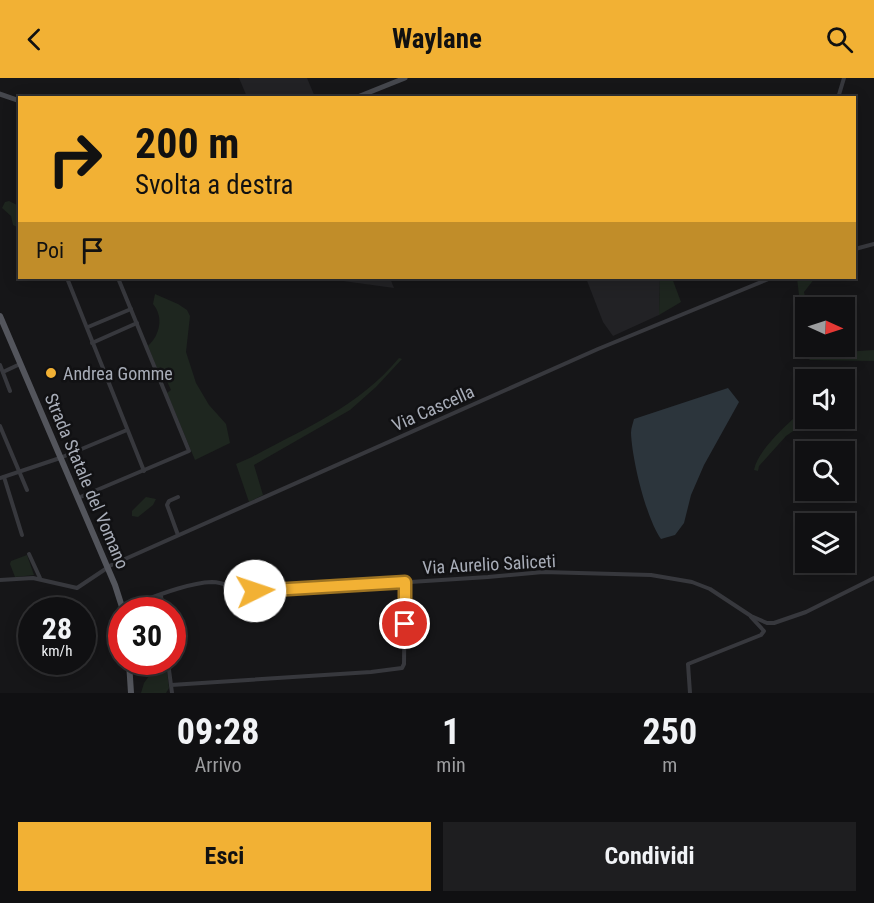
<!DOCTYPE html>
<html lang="it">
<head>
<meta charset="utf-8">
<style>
  body { margin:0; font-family:"Roboto Condensed",sans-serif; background:#1e1e20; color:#f1f3f6; height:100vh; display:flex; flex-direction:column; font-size:22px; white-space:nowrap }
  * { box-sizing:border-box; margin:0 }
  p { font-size:20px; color:#9c9d9f }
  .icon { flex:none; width:33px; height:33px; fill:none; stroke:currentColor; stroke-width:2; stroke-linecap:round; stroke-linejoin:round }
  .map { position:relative; height:615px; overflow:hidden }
  .drawer { display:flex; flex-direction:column; background:#101012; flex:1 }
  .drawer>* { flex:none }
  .guide { position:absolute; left:18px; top:18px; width:838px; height:183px; border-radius:0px; box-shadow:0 3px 15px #0003,0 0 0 2px #303032; background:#f2b134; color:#111; overflow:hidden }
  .needle { width:39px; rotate:93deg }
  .buttons { position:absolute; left:795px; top:219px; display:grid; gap:12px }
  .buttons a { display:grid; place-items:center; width:60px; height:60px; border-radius:0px; background:#101012; box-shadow:0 3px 15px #0003,0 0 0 2px #303032; font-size:30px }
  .speed { position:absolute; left:18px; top:519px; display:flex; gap:12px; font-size:30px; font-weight:700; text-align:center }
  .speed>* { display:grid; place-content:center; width:78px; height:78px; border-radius:50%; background:#101012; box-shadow:0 3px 15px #0003,0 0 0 2px #303032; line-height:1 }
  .speed small { font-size:15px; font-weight:400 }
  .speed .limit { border:9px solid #d22; background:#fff; color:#111 }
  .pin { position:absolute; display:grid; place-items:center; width:51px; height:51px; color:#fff; margin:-26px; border:3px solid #fff; border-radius:50%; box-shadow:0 2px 6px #0007 }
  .me { position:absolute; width:66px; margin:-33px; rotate:86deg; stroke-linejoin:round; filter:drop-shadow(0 0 4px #0008) }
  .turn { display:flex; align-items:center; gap:21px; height:126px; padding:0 18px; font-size:27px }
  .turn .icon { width:78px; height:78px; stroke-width:2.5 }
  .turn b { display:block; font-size:42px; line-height:51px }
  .then { display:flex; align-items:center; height:57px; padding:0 18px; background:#0003; gap:12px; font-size:22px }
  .eta { display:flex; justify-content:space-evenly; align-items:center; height:102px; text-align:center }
  .eta b { font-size:36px; font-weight:700; line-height:42px }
  .cta { display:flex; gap:12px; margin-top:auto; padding:12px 18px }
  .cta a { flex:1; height:69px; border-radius:0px; background:#f2b134; color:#111; font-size:24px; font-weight:700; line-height:69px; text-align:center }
  .cta a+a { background:#1e1e20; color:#f1f3f6 }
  header { display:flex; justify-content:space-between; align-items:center; height:78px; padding:0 18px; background:#f2b134; color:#111; font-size:27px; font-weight:700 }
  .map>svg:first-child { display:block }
  .built { fill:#222225 }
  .green { fill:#1e261f }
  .water { fill:#2c353c }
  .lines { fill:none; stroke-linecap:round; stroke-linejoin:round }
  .street { stroke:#37383d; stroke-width:4 }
  .secondary { stroke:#45474d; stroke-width:5 }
  .primary { stroke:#53555c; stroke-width:6 }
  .route-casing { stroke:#9d7322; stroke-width:15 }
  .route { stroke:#f2b134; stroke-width:10 }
  .poi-dot { fill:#f2b134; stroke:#111113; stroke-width:2 }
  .labels { text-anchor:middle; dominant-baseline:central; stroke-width:5; stroke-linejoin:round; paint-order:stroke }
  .poi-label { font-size:18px; fill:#a8adb8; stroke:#111113; text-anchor:start }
  .street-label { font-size:18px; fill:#a8adb8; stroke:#111113 }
</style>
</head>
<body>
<header><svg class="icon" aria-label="back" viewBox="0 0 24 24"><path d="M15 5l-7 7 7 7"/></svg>Waylane<svg class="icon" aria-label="search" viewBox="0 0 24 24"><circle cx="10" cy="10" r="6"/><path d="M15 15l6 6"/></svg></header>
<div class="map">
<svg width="874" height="615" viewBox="0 0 874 615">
  <rect width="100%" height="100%" fill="#161618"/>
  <!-- built -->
  <g class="built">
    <polygon points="239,0 307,0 315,19 247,19"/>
    <polygon points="341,200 390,200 394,210 343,203"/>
    <polygon points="586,200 660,200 659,237 613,258 603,244"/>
  </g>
  <!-- green -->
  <g class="green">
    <polygon points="9,123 19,128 19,150 13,147 11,138 2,130 5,124"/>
    <polygon points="660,200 672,200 681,224 659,237"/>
    <polygon points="797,200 815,200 804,214 807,229 806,230 806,268 814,269 815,272 844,274 874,272 874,283 810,282 802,274 799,267 804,260"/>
    <path d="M155,216l23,10 9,6 3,6 -4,36 10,31 13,22 17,19 4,19 -35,17 -28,-67 4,-3 -5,-11 -4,2 -14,-35c12,-11 16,-29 5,-42z"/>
    <path d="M399,280l3,1 -26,28 -26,23 -96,55 9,30 -14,7 -13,-38 16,-7c55,-30 106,-50 147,-99z"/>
    <path d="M805,329l1,11 1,1 -2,4 -19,13 -27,30 -1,5 -4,-1c4,-22 36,-47 51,-63z"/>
    <polygon points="146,419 156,421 153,427 138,439 132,438 132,433"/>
    <polygon points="27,477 34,497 15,499 10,486 11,483"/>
    <polygon points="159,584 166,584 169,610 166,615 141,615 144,605"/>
  </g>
  <!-- water -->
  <path class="water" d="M728,310l11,14 -35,63 -13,30 -7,28 -9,12 -14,4c-15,-21 -29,-80 -30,-106 0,-5 2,-10 3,-14z"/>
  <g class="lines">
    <!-- street -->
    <g class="street">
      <polyline points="838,20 844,0"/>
      <polyline points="855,171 874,166"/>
      <polyline points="67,200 144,393"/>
      <polyline points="88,249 131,231"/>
      <polyline points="92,265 137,245"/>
      <polyline points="0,287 10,313"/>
      <polyline points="3,294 20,286"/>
      <polyline points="0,348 27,412"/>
      <polyline points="4,399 22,457"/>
      <polyline points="0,400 60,380 127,352"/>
      <polyline points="78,420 189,373 118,200"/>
      <polyline points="178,457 167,427 169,423 178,419"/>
      <polyline points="29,476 40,500"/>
      <polyline points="107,489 598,271 771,200"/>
      <polyline points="0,502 33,500 77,510 107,490"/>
      <polyline points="161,518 163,532"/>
      <path d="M123,530c26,-9 62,-25 89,-26 14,0 26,9 41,10l235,-15 55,-5 108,3 41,7 18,7 41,27 16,7h7l32,-11 68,-34"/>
      <polyline points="168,584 172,615"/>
      <polyline points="171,607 371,594 402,590 404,586 405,504"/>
      <polyline points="690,615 688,586 761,557 764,553 751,539"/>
    </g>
    <!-- secondary -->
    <g class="secondary">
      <polyline points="0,16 20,23"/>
      <polyline points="355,20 405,0"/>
    </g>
    <!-- primary -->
    <g class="primary">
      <polyline points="0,238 115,507 123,532"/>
      <polyline points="129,584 131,615"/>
    </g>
  </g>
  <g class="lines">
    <defs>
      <polyline id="route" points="255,513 405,504 405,546"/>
    </defs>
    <!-- route casing -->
    <use href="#route" class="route-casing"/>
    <!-- route -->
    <use href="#route" class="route"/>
  </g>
  <!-- markers -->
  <circle class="poi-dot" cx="51" cy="295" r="6"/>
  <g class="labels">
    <!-- poi labels -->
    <g class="poi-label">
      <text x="63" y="295">Andrea Gomme</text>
    </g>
    <!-- street labels -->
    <g class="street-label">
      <text transform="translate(433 330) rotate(-24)">Via Cascella</text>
      <text transform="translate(87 403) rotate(67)">Strada Statale del Vomano</text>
      <text transform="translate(489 486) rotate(-3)">Via Aurelio Saliceti</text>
    </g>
  </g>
</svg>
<div class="buttons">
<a><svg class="needle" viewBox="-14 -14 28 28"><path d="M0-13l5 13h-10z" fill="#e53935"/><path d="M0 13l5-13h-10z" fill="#9c9d9f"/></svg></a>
<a><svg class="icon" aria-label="sound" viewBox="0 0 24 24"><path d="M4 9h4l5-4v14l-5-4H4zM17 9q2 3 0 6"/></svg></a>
<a><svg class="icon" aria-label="search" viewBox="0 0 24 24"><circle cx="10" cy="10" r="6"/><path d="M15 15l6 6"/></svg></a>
<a><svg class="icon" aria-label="layers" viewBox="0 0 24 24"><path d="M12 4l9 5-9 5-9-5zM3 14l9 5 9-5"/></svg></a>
</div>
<div class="speed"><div>28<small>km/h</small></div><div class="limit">30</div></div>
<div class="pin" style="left:405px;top:546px;background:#d93025"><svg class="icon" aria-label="arrive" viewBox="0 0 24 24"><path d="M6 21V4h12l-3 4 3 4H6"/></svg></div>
<svg class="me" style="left:255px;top:513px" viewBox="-20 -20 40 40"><circle r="19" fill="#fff"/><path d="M0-13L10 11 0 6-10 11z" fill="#f2b134"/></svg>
<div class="guide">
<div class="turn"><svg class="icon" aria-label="right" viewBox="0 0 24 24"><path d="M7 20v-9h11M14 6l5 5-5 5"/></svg><div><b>200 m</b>Svolta a destra</div></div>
<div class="then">Poi<svg class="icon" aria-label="arrive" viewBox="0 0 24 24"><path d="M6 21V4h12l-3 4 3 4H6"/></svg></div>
</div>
</div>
<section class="drawer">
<div class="eta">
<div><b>09:28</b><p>Arrivo</p></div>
<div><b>1</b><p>min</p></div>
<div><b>250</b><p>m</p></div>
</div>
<div class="cta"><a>Esci</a><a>Condividi</a></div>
</section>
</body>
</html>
